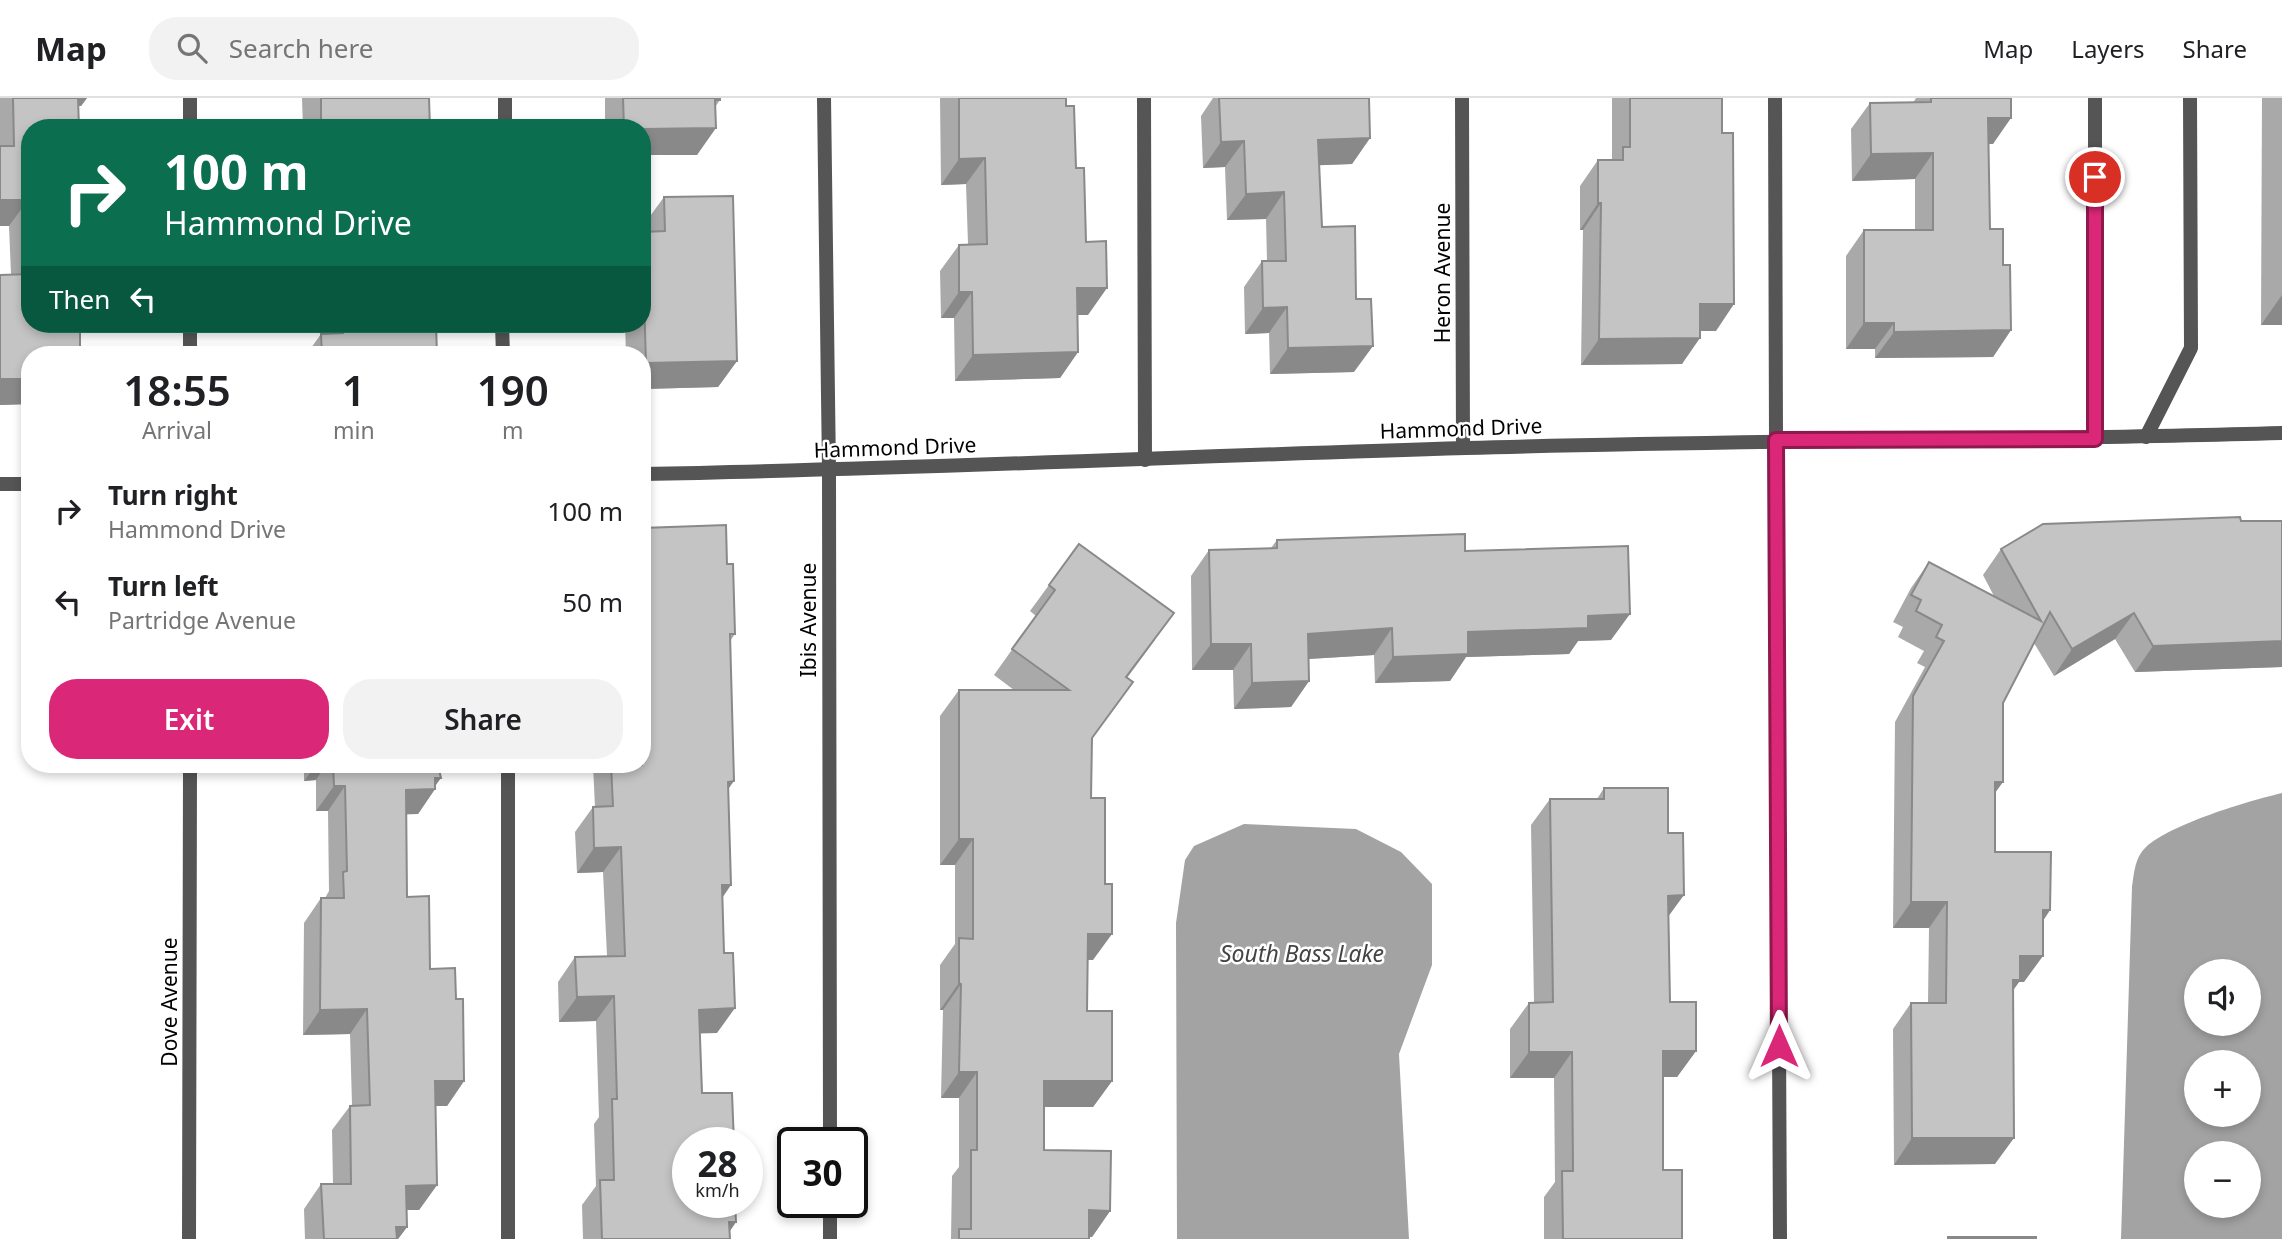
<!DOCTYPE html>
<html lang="en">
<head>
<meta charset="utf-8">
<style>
  body { margin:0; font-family:"Noto Sans",sans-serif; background:#f2f2f2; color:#202124; height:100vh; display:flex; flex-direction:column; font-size:26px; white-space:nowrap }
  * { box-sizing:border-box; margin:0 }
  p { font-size:23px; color:#757577 }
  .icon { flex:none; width:38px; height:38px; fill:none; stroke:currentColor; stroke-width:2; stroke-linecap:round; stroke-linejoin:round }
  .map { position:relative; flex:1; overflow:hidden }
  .sheet { position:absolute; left:21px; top:248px; width:630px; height:427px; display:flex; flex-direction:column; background:#fff; border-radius:28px; box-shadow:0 4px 10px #0003 }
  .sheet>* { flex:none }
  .top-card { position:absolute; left:21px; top:21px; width:630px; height:214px; border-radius:28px; box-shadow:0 4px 10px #0003; background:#0b6e4f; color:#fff; overflow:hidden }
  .controls { position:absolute; left:2184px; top:861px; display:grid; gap:14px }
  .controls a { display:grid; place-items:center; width:77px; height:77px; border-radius:50%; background:#fff; box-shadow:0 4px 10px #0003; font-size:35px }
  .speed { position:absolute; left:672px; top:1029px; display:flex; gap:14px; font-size:35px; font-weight:700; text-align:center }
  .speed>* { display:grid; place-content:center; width:91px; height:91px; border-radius:50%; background:#fff; box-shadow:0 4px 10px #0003; line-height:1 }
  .speed small { font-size:18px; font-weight:400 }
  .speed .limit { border:4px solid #111; border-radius:10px; background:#fff; color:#111 }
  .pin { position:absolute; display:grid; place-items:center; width:60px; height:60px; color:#fff; margin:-30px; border:4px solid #fff; border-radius:50%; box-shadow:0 2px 7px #0007 }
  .me { position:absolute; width:77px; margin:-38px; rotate:0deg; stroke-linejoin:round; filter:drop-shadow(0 0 5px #0008) }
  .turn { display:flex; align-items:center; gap:24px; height:147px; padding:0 28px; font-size:32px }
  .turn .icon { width:91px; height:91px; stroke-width:2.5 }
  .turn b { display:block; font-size:49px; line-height:60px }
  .then { display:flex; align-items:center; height:66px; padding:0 28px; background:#0003; gap:14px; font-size:26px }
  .eta { display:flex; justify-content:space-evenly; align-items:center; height:119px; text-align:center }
  .eta b { font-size:42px; font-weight:600; line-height:49px }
  .action { display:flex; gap:14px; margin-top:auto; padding:14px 28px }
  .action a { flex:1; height:80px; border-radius:28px; background:#db2777; color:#fff; font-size:28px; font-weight:600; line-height:80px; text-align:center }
  .action a+a { background:#f2f2f2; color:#202124 }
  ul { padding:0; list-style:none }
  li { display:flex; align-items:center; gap:21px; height:91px; padding:0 28px }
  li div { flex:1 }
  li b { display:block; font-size:26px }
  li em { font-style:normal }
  header { display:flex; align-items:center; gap:42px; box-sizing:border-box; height:98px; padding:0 35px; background:#fff; border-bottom:2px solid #e0e0e0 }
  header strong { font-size:33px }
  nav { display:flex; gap:38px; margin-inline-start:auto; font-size:24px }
  .search { width:490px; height:63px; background:#f2f2f2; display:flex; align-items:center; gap:18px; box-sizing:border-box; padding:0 24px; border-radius:28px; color:#757577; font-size:26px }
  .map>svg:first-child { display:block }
  .water { fill:#a3a3a3; fill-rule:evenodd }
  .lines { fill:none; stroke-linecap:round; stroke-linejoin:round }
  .lane { stroke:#555; stroke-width:14 }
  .street { stroke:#555; stroke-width:14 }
  .wall { fill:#a9a9a9 }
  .shaded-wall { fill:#898989 }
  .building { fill:#c4c4c4; stroke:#898989; stroke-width:2 }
  .route-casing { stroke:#8e194d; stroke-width:18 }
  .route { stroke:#db2777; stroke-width:12 }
  .labels { text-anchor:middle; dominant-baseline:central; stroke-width:5; stroke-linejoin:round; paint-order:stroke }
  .street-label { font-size:21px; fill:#000; stroke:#fff }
  .water-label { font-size:23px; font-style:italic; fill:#444; stroke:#fff }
</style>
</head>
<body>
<header>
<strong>Map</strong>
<div class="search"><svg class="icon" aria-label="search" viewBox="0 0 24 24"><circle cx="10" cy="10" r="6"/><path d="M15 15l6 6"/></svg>Search here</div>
<nav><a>Map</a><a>Layers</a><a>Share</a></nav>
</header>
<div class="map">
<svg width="2282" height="1141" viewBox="0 0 2282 1141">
  <rect width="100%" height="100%" fill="#fff"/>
  <!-- water -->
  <g class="water">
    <path d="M2282,695v446h-161l11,-352c2,-14 3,-30 14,-40 25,-23 102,-46 136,-54zM2196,873h53v53h-53zM2196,964h53v53h-53zM2196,1055h53v53h-53z"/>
    <polygon points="1244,726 1356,731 1401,754 1432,786 1432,867 1399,956 1409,1141 1177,1141 1176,825 1185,762 1194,748"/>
  </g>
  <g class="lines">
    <!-- lane -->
    <g class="lane">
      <polyline points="1144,0 1145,362"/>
      <polyline points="1775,0 1776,342"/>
      <polyline points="505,30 505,0"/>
      <polyline points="502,226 503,257"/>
      <polyline points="2146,339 2191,250 2190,0"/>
      <polyline points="508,667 508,1141"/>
    </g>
    <!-- street -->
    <g class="street">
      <polyline points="190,0 190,30"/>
      <polyline points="824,0 829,372 830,1045"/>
      <polyline points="1462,0 1463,350"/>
      <polyline points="2095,0 2095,341"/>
      <polyline points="190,226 190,257"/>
      <polyline points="1776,342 1780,1141"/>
      <path d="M642,376c275,-5 549,-18 824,-26 272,-8 544,-7 816,-15"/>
      <polyline points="0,386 30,386"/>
      <polyline points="830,1104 830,1141"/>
      <polyline points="189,1141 190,667"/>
    </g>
  </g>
  <!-- wall -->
  <g class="wall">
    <polygon points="0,0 87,0 81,8 78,8 30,257 30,306 0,307 11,176 9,128 0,128"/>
    <polygon points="302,0 429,0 430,30 303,30"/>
    <polygon points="605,0 720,0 720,2 715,9 697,57 642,57 642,30 605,30"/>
    <polygon points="940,0 1066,0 1066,8 1076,70 1088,217 1077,217 1078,254 1060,280 955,283 954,220 941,220 940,173 959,147 968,146 966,86 941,87"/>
    <polygon points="1213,0 1369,0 1370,40 1352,66 1319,67 1322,129 1354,274 1270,276 1269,235 1245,236 1244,189 1262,163 1267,163 1266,121 1227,122 1225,69 1203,70 1201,18"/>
    <polygon points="1612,0 1722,0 1716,233 1700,233 1682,266 1581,267 1583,132 1580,132 1580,88 1598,62 1612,62"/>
    <polygon points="1916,0 2011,0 1993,46 1988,46 1990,131 2003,167 2011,232 1993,259 1875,260 1875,251 1846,251 1846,158 1864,132 1915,132 1915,81 1852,83 1851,31 1870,5 1913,5"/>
    <polygon points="2262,0 2282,0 2282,227 2261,227"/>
    <polygon points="664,99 737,263 718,289 642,291 642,257 626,257 625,226 642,226 642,134 646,134 645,125"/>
    <polygon points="324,226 436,226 437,257 306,257 321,236 324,236"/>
    <polygon points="2241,423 2282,423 2282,569 2135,574 2115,541 2054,578 2034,545 2003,605 1995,694 1995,754 2050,812 2043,823 2024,884 2019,884 2013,892 1995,1066 1894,1067 1893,931 1911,905 1928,905 1929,830 1893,830 1895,624 1925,569 1917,565 1924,553 1898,539 1903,529 1893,524 1911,490 1929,464 1994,498 1983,477 2001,451"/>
    <polygon points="1277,442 1465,453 1611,542 1578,543 1569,556 1466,559 1450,583 1375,585 1374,557 1309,561 1309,583 1291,609 1234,611 1233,572 1192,572 1191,478 1209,452 1271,450"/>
    <polygon points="727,466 735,536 730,543 728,692 722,799 717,935 700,935 702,995 736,1124 730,1133 730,1141 583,1141 582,1107 596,1088 594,1026 599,1019 596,923 559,924 558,884 575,859 607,858 603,774 577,775 575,734 593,709 595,709 593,667 642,667"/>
    <polygon points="1049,487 1155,542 1127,580 1092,641 1091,700 1093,862 1087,862 1087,913 1112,983 1093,1009 1044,1009 1044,1052 1110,1113 1092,1139 1089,1139 1089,1141 951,1141 952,1078 959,1069 959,1000 941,1000 943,912 940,912 940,867 955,846 955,767 940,767 940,618 959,592 1014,592 994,577 1036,518 1030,513"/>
    <polygon points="304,667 438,667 435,691 418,716 406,716 407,799 430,871 456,901 464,983 447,1008 435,1008 437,1087 419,1112 406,1112 407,1129 398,1141 305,1141 304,1111 321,1086 333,1086 332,1032 350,1008 352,1007 350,936 303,937 304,825 321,800 325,800 329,793 328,713 316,713 316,682 304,683"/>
    <polygon points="1604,690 1669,819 1670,904 1696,953 1677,979 1663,979 1663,1072 1682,1141 1544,1141 1544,1099 1555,1084 1554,980 1510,980 1510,931 1529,905 1534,905 1531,727 1550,701 1597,701"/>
  </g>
  <!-- shaded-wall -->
  <g class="shaded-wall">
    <polygon points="65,0 87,0 81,8 59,9"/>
    <polygon points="1988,20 2011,20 1993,46 1969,46"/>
    <polygon points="716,30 697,57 642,57 642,31"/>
    <polygon points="1370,40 1352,66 1300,68 1318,42"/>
    <polygon points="1244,43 1225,69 1203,70 1221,44"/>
    <polygon points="1933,55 1915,81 1852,83 1871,56"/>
    <polygon points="985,60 966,86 941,87 959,61"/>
    <polygon points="1284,94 1266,121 1227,122 1246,96"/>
    <polygon points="0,102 28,102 9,128 0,128"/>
    <polygon points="1598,105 1601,105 1583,132 1580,132"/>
    <polygon points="1077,190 1107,190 1088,217 1058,217"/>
    <polygon points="959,194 972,194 954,220 941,220"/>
    <polygon points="2282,197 2282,227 2261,227"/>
    <polygon points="1700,206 1734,206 1716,233 1682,233"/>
    <polygon points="1287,209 1269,235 1245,236 1263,210"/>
    <polygon points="1864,225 1894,225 1875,251 1846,251"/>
    <polygon points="2011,232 1993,259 1875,260 1894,234"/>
    <polygon points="1700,240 1682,266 1581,267 1599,241"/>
    <polygon points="1373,248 1354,274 1270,276 1288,250"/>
    <polygon points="1078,254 1060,280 955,283 973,257"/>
    <polygon points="737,263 718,289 642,291 642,270 646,265"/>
    <polygon points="0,281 30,281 30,306 0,307"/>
    <polygon points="2134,515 2115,541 2054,578 2072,551"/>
    <polygon points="1630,516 1611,542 1578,543 1569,556 1466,559 1450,583 1375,585 1393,559 1468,534 1588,518"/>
    <polygon points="1392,530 1374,557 1290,562 1308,536"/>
    <polygon points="2282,543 2282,569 2135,574 2153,548"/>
    <polygon points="1211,546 1251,546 1233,572 1192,572"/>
    <polygon points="1309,583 1291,609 1234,611 1252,585"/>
    <polygon points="316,667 326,667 316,682 304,683"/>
    <polygon points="435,680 441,680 433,691 435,691 418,716 388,717 406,692"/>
    <polygon points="734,683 716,708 728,684"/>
    <polygon points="1995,684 2003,684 1984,710"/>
    <polygon points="334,688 345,688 328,713 316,713"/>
    <polygon points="959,741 973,741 955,767 940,767"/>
    <polygon points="621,749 603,774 577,775 594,750"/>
    <polygon points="722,787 731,787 714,812"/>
    <polygon points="1684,797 1665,823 1668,798"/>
    <polygon points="1911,804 1947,804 1929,830 1893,830"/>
    <polygon points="2043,812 2050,812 2032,839"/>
    <polygon points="1088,836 1112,836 1093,862 1069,862"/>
    <polygon points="2020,858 2043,858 2024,884 2019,884 2002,908"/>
    <polygon points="959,885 961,886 943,912 940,912"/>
    <polygon points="614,898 596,923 559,924 577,899"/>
    <polygon points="735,910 717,935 682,936 699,912"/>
    <polygon points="367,911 350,936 303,937 320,912"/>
    <polygon points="1663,953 1696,953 1677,979 1644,979"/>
    <polygon points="1529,954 1572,954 1554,980 1510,980"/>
    <polygon points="959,974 977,974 959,1000 941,1000"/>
    <polygon points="435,983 464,983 447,1008 417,1008"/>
    <polygon points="1044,983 1112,983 1093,1009 1026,1009"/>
    <polygon points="1912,1040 2014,1040 1995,1066 1894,1067"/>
    <polygon points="437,1087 419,1112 389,1112 406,1088"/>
    <polygon points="1089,1112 1110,1113 1092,1139 1070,1138"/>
    <polygon points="729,1124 736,1124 724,1141"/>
    <polygon points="396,1129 407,1129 398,1141 388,1141"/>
  </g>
  <!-- building -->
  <g class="building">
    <polygon points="13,0 78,0 79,30 30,30 30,165 28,102 0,102 0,48 14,48"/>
    <polygon points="321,0 429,0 430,30 321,30"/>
    <polygon points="623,0 720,0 720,2 715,2 716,30 642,31 642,30 624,30"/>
    <polygon points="959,0 1066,0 1066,8 1074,8 1076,70 1084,70 1086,144 1106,143 1107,190 1077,190 1078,254 973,257 972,194 959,194 959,147 987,146 985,60 959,61"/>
    <polygon points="1219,0 1369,0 1370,40 1318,42 1322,129 1355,128 1356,201 1371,201 1373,248 1288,250 1287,209 1263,210 1262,163 1286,163 1284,94 1246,96 1244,43 1221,44"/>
    <polygon points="1630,0 1722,0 1722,35 1733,35 1734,206 1700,206 1700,240 1599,241 1601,105 1598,105 1598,62 1623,62 1623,49 1630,49"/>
    <polygon points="1931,0 2011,0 2011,20 1988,20 1990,131 2003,131 2003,167 2010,167 2011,232 1894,234 1894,225 1864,225 1864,132 1933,132 1933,55 1871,56 1870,5 1931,4"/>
    <polygon points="733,98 737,263 646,265 642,134 665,133 664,99"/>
    <polygon points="30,176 30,226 80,226 80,257 30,257 30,281 0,281 0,177"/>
    <polygon points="343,226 436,226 437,257 322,257 321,236 343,235"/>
    <polygon points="2240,419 2241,423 2282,423 2282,543 2153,548 2134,515 2072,551 2050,514 2003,605 2003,684 1995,684 1995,754 2051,754 2050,812 2043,812 2043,858 2020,858 2020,882 2013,882 2014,1040 1912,1040 1911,905 1946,905 1947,804 1911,804 1913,598 1944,543 1936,539 1942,527 1916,513 1921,502 1911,497 1929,464 2041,523 2001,451 2043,426"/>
    <polygon points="726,427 727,466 733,466 735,536 730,536 734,683 728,684 731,787 722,787 724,855 733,855 735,910 699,912 702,995 732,995 734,1045 688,1045 688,1104 735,1104 736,1124 729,1124 730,1141 602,1141 600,1082 614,1082 612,1001 617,1001 614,898 577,899 575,859 625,858 621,749 594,750 593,709 613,708 611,667 642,667 642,430"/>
    <polygon points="1465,436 1465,453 1628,448 1630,516 1588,518 1588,530 1468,534 1468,556 1393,559 1392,530 1308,536 1309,583 1252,585 1251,546 1211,546 1209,452 1277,450 1277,442"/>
    <polygon points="1079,446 1174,515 1126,579 1133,584 1092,640 1091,700 1105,700 1105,786 1112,786 1112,836 1088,836 1087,913 1112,913 1112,983 1044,983 1044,1052 1111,1053 1110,1113 1089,1112 1089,1141 959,1141 959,1131 971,1131 971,1052 977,1052 977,974 959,974 961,886 959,885 959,840 973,841 973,741 959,741 959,592 1069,592 1012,551 1055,492 1049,487"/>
    <polygon points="333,667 438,667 441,680 435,680 435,691 406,692 407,799 429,798 430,871 455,870 456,901 463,901 464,983 435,983 437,1087 406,1088 407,1129 396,1129 397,1141 324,1141 321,1086 351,1086 350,1008 370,1007 367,911 320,912 321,800 344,800 343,774 347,773 345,688 334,688"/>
    <polygon points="1604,690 1668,690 1668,735 1683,735 1684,797 1668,798 1670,904 1696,904 1696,953 1663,953 1663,1072 1682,1072 1682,1141 1563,1141 1562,1073 1573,1073 1572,954 1529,954 1529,905 1553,904 1550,701 1604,701"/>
    <rect x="1948" y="1139" width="88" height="2"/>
  </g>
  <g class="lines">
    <defs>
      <polyline id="route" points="1779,948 1776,342 2095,341 2095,79"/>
    </defs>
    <!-- route casing -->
    <use href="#route" class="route-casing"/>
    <!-- route -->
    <use href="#route" class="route"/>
  </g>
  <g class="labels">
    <!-- street labels -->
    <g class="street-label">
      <text transform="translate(1442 175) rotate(-90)">Heron Avenue</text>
      <text transform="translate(1461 330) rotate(-2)">Hammond Drive</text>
      <text transform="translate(895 349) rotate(-2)">Hammond Drive</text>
      <text transform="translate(808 522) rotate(-90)">Ibis Avenue</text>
      <text transform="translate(169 904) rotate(-90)">Dove Avenue</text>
    </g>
    <!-- water labels -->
    <g class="water-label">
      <text x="1302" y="855">South Bass Lake</text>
    </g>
  </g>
</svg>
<div class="controls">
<a><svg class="icon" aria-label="sound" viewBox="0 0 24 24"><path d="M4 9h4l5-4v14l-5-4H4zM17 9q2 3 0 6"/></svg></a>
<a>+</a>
<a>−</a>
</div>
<div class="speed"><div>28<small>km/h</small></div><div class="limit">30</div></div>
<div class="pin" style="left:2095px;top:79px;background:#d93025"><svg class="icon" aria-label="arrive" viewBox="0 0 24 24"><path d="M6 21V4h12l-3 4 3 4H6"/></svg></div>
<svg class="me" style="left:1779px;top:948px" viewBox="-20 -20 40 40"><path d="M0-17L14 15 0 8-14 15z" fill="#db2777" stroke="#fff" stroke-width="4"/></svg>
<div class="top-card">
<div class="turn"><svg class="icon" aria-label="right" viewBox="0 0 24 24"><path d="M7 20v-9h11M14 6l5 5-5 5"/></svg><div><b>100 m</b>Hammond Drive</div></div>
<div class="then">Then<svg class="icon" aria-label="left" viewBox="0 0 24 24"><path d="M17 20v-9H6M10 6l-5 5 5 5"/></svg></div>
</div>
<section class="sheet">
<div class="eta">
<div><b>18:55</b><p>Arrival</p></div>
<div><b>1</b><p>min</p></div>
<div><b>190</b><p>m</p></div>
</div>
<ul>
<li><svg class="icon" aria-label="right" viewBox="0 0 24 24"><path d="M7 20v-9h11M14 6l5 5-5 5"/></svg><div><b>Turn right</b><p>Hammond Drive</p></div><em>100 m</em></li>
<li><svg class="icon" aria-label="left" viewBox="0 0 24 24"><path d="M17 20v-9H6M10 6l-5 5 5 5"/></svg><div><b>Turn left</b><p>Partridge Avenue</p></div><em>50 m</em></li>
</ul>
<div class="action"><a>Exit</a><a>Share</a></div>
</section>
</div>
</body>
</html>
